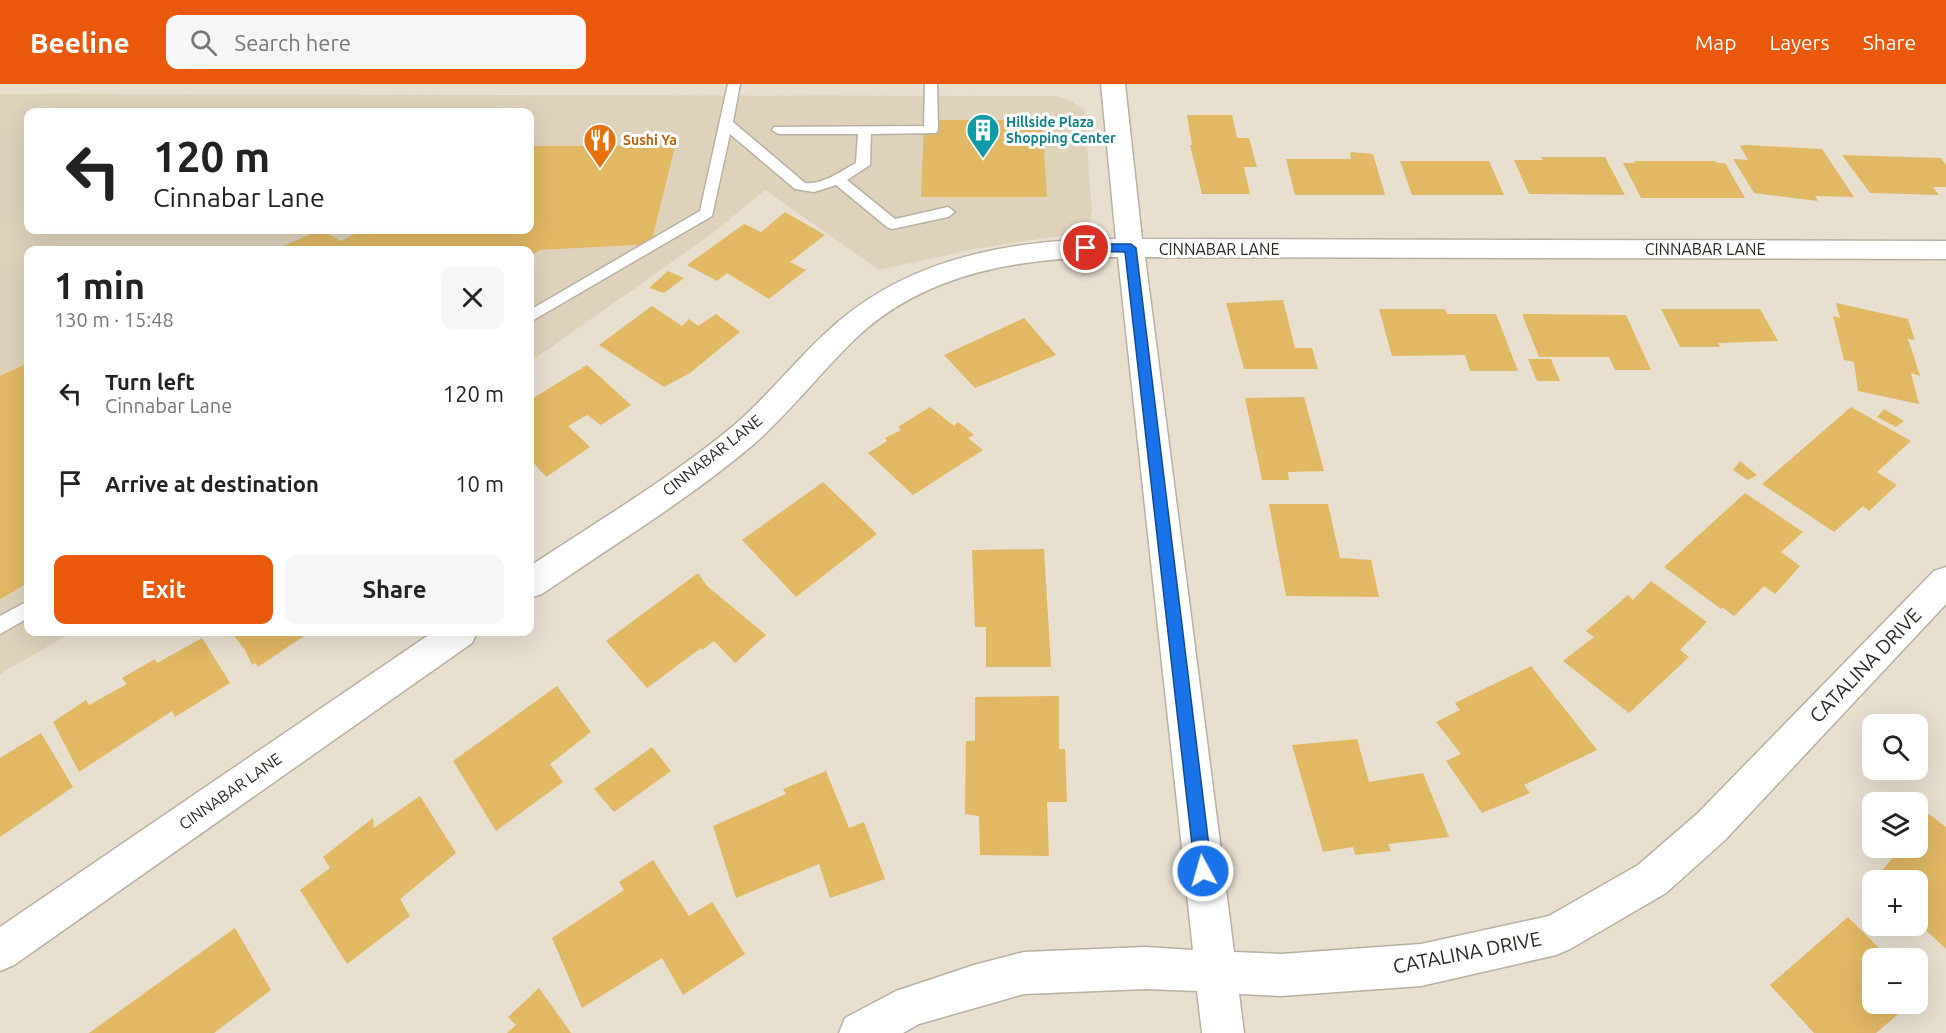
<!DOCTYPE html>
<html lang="en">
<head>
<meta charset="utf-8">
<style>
  body { margin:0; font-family:Ubuntu,sans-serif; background:#f6f6f6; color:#222; height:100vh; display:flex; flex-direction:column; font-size:22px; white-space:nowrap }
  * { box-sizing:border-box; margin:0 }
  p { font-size:20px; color:#767676 }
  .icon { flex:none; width:33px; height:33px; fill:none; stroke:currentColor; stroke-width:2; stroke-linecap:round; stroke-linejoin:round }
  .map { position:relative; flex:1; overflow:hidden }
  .details { position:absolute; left:24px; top:162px; width:510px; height:390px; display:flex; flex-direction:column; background:#fff; border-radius:12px; box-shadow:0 6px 24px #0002 }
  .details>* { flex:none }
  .guide { position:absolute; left:24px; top:24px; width:510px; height:126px; border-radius:12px; box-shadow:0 6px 24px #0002; background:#fff; color:#222; overflow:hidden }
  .controls { position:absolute; left:1862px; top:630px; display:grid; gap:12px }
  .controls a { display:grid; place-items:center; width:66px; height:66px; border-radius:12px; background:#fff; box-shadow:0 6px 24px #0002; font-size:30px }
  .pin { position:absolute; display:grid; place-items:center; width:51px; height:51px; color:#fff; margin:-26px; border:3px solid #fff; border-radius:50%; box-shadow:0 2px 6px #0007 }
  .me { position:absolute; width:66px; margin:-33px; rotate:354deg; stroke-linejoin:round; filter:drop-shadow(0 0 4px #0008) }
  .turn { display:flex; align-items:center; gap:21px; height:126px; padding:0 30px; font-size:27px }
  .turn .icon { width:78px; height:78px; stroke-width:2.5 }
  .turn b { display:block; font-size:42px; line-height:51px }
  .round { display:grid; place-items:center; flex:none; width:63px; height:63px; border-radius:12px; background:#f6f6f6 }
  .overview { display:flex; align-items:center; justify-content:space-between; height:102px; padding:0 30px }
  h1 { font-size:36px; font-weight:600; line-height:45px }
  .action { display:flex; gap:12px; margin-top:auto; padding:12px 30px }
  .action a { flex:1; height:69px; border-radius:12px; background:#ea580c; color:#fff; font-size:24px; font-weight:600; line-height:69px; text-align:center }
  .action a+a { background:#f6f6f6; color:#222 }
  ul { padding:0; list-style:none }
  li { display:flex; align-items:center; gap:18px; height:90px; padding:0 30px }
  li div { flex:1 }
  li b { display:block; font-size:22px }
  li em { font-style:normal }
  header { display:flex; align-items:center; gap:36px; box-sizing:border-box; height:84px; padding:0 30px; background:#ea580c; color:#fff }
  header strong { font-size:28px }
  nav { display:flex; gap:33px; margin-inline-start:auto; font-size:21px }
  .search { width:420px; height:54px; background:#f6f6f6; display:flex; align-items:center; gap:15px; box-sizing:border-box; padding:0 21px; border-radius:12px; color:#767676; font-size:22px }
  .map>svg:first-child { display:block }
  .built { fill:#ded2bb; fill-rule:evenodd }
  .building { fill:#e1b864 }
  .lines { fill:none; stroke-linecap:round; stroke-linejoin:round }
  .lane-casing { stroke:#b8b0a1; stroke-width:3 }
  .street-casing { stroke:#b8b0a1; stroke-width:3 }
  .lane { fill:#fff; fill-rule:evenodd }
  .street { fill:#fff; fill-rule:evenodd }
  .route { fill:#1a73e8; stroke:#114b97; stroke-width:1.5 }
  .labels { text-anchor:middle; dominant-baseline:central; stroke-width:6; stroke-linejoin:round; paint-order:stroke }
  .far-culture-label { font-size:14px; font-weight:bold; fill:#0d838f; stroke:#fff; text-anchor:start }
  .far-food-label { font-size:14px; font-weight:bold; fill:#c56008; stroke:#fff; text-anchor:start }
  .street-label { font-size:16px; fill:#2b2822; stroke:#fff }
  .near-street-label { font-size:20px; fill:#2b2822; stroke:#fff }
</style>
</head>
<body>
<header>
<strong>Beeline</strong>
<div class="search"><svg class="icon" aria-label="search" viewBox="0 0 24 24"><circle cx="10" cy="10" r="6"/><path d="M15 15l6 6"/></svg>Search here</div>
<nav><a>Map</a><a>Layers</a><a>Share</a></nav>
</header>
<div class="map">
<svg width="1946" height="949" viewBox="0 0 1946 949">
  <rect width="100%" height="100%" fill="#e8dfcf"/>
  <!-- built -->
  <path class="built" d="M0,10l1056,2 15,5 13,9 8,100 -2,11 -8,9 -10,4 -98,15 -95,21 -114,-80 -52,43 -183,129v-112h-502v382h45l-73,42zM28,28h502v118h-502z"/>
  <!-- building -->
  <g class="building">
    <polygon points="1187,31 1232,31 1237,54 1249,54 1257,83 1244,83 1250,110 1202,110 1190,61 1192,61"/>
    <polygon points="924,36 1042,36 1047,113 921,113"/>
    <polygon points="1745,61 1822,65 1854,113 1815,112 1818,117 1754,109 1733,75 1748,76 1740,62"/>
    <polygon points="530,62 675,62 651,160 540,166 530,173 530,166 274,166 320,146 341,157 363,146 530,146"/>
    <polygon points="1350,68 1373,70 1385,111 1295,111 1286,75 1351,75"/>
    <polygon points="1842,71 1941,74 1946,81 1946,103 1933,103 1939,111 1870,109"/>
    <polygon points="1541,73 1605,73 1625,111 1529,110 1514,76 1543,76"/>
    <polygon points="1400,77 1489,77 1504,111 1412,111"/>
    <polygon points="1634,77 1715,77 1717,79 1725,79 1745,114 1641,114 1623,79 1636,79"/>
    <polygon points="785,128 825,151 790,178 806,186 769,215 727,189 717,197 687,181 744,140 761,148"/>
    <polygon points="668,187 684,194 664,209 649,204"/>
    <polygon points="1283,216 1295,264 1312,264 1318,285 1244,285 1226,219"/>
    <polygon points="1836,219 1908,235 1915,256 1908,255 1920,292 1911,289 1919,320 1858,307 1854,278 1844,276 1833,232 1840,234"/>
    <polygon points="652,222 682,242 689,235 698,242 716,230 740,248 690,289 664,303 599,261"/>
    <polygon points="1379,225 1445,225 1447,230 1496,230 1518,287 1470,287 1465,271 1392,272"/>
    <polygon points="1661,225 1760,225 1778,257 1718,259 1720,263 1680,263"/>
    <polygon points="1522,230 1626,231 1651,286 1615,286 1609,273 1539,273"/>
    <polygon points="1024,234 1056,271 975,304 944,271"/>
    <polygon points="1528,275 1551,275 1560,297 1537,297"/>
    <polygon points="28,279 28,499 0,515 0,292"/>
    <polygon points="587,281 631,321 601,341 587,331 568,342 590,363 546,393 530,375 530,316"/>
    <polygon points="1304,313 1324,387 1288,388 1289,396 1262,396 1245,314"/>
    <polygon points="930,323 954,342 958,338 974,351 968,354 983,366 913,411 868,369 887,357 885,354 901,346 898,343"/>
    <polygon points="1851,323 1911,357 1877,388 1897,401 1869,427 1863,422 1834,448 1762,400"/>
    <polygon points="1884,325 1904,337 1896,343 1877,333"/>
    <polygon points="1740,377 1757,391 1748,396 1733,386"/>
    <polygon points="823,398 877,450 796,513 742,456"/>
    <polygon points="1745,409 1803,448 1781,468 1800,482 1775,510 1764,502 1734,532 1722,523 1721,525 1664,483"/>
    <polygon points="1269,420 1328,420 1340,474 1371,476 1379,513 1286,512"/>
    <polygon points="1044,465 1051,583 986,583 986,543 975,543 972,466"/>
    <polygon points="698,489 707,502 766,551 735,579 714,557 702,566 701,564 647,604 606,557"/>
    <polygon points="1651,497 1707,538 1680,566 1689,573 1629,629 1563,577 1594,553 1586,547 1628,511 1633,516"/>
    <polygon points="231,548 305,548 307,550 258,583 255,579 252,581 245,566"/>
    <polygon points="202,554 230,599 175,633 172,627 79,688 53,638 86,616 89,621 127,600 122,594 155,575 157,579"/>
    <polygon points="1531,582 1597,666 1524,701 1530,709 1482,729 1446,677 1461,670 1436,638 1460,626 1455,619"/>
    <polygon points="557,602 591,648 550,680 563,698 496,747 453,677"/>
    <polygon points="1059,612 1059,665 1065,665 1067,718 1047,718 1049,772 980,771 979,732 965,730 966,657 975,657 975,613"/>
    <polygon points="41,649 73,703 0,753 0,674"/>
    <polygon points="1357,655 1369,698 1423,689 1449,753 1388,760 1391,767 1355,771 1353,763 1323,768 1292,661"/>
    <polygon points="652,663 671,687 614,728 594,705"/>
    <polygon points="826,687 849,744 864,738 885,795 830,814 819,780 736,814 713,742 786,710 783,705"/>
    <polygon points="420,712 456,769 400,815 410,832 347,880 300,806 330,784 323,773 373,734 374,744"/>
    <polygon points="1929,730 1946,743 1946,865 1917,838 1917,796 1874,796 1901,764 1917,764 1917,743"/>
    <polygon points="653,776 689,832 712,818 745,870 683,911 662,874 582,924 552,854 624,806 619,798"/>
    <polygon points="1848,833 1889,874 1872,874 1872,920 1910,920 1876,949 1814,949 1770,901"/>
    <polygon points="235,844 271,906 214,949 89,949"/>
    <polygon points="539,904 571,949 507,949 516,941 508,933"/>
  </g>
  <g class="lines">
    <defs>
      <g id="lane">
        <path d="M728,0h12l-7,38 72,61c18,2 36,-12 51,-20l2,-29h-79l-7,-4 2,-3 150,-1 1,-42h12l1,46 -2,3 -65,1 -1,31 -23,15 48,39 53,-12 7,5 -7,5 -56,12 -5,-2 -51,-42 -22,7 -19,-3 -65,-55 -18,82 -182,106v-12l170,-99z"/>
        <polygon points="28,517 28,534 0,550 0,532"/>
      </g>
      <g id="street">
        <path d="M1101,0h24l17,155 804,2v18l-801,-2 89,695 47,2 140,-10 128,-28 89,-51 59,-51 237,-243 12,-4v37l-221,236 -59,53 -96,56 -14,6 -135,31 -140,10 -42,-2 5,39h-42l-5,-42 -52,-2 -121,5 -105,30 -16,9h-64l6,-15 51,-27 78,-26 50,-13 121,-5 48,3 -75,-693c-94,0 -192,14 -263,82 -35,34 -65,73 -101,105 -66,56 -141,101 -212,150l-12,4v-32c68,-45 139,-87 202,-139 38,-32 68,-73 107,-106 77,-65 178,-82 277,-82z"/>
        <polygon points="433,548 477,548 472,559 14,881 0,887 0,843"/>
      </g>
    </defs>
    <!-- lane casing -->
    <use href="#lane" class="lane-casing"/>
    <!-- street casing -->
    <use href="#street" class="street-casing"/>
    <!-- lane -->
    <use href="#lane" class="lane"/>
    <!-- street -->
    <use href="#street" class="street"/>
  </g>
  <!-- route -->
  <polygon class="route" points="1086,160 1131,160 1136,164 1212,787 1209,793 1203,795 1198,793 1195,787 1125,168 1082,167 1082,161"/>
  <!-- icons -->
  <defs>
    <symbol id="building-pin" viewBox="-11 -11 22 30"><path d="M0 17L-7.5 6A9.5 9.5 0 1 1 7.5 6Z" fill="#0f9aa8" stroke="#fff"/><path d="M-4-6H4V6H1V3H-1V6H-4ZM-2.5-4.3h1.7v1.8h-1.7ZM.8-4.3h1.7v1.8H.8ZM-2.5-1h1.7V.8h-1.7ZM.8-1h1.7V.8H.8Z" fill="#fff"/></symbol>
    <symbol id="restaurant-pin" viewBox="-11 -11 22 30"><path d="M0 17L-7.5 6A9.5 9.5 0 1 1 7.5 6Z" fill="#e8710a" stroke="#fff"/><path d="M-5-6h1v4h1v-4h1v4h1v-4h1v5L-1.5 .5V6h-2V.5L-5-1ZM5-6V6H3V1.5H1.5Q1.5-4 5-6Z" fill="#fff"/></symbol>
  </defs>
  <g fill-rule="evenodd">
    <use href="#building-pin" x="964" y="27" width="38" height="52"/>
    <use href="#restaurant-pin" x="581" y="37" width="38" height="52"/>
  </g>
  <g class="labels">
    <!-- far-culture labels -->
    <g class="far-culture-label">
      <text x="1006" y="38">Hillside Plaza<tspan x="1006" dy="16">Shopping Center</tspan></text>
    </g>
    <!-- far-food labels -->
    <g class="far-food-label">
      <text x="623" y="56">Sushi Ya</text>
    </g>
    <!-- street labels -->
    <g class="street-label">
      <text x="1219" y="165">CINNABAR LANE</text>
      <text x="1705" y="165">CINNABAR LANE</text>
      <text transform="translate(712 371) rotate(-38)">CINNABAR LANE</text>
      <text transform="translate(230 707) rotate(-35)">CINNABAR LANE</text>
    </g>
    <!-- near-street labels -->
    <g class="near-street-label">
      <text transform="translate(1865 581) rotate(-46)">CATALINA DRIVE</text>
      <text transform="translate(1467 868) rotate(-11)">CATALINA DRIVE</text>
    </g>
  </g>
</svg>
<div class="controls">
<a><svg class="icon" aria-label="search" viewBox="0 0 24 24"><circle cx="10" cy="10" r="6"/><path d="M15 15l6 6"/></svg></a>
<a><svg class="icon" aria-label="layers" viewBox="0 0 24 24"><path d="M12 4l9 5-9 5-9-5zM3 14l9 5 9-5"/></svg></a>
<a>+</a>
<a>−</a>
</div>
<div class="pin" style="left:1086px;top:164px;background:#d93025"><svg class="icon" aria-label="arrive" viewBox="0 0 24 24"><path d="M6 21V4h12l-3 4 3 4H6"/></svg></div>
<svg class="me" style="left:1203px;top:787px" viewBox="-20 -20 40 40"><circle r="17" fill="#1a73e8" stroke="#fff" stroke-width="3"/><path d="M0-11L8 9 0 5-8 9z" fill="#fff"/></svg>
<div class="guide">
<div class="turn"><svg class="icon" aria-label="left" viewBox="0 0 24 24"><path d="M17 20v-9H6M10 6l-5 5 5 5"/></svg><div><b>120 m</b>Cinnabar Lane</div></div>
</div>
<section class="details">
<div class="overview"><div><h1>1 min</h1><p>130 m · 15:48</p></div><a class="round"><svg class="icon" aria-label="close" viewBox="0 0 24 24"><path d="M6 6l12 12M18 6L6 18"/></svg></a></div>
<ul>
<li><svg class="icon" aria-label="left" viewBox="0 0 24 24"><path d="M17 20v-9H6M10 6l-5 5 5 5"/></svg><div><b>Turn left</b><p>Cinnabar Lane</p></div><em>120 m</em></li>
<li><svg class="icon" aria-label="arrive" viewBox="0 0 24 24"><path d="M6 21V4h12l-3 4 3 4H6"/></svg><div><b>Arrive at destination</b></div><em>10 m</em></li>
</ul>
<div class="action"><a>Exit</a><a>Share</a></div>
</section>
</div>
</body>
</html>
